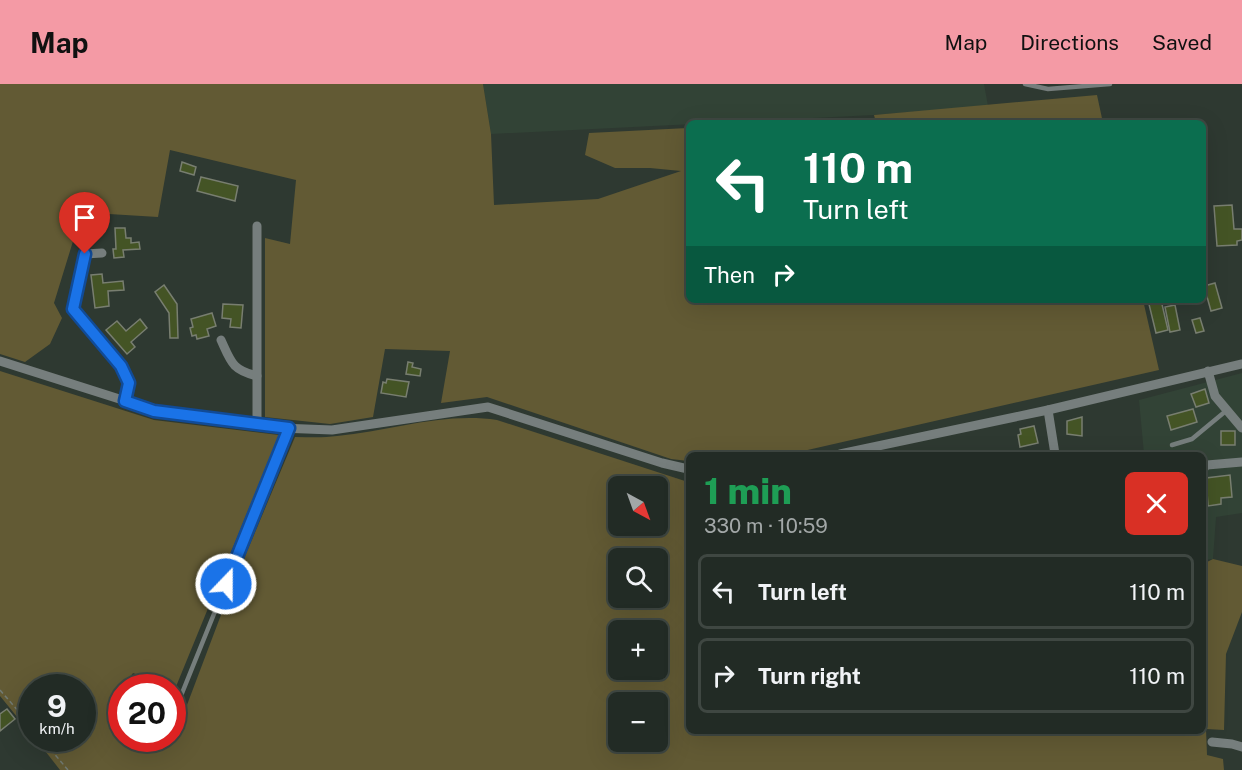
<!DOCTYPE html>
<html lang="en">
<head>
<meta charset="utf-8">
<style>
  body { margin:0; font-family:"Public Sans",sans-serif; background:#2e3732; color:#f1f3f6; height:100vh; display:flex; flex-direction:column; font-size:22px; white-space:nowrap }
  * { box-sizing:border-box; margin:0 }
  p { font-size:20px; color:#a2a7a7 }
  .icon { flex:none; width:33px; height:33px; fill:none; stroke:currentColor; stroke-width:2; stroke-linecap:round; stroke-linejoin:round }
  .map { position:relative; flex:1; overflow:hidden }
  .drawer { position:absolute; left:686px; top:368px; width:520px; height:282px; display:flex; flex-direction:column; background:#222b25; border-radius:9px; box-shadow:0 6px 24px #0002,0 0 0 2px #3f4742 }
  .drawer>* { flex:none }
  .hud { position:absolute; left:686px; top:36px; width:520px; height:183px; border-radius:9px; box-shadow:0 6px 24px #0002,0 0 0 2px #3f4742; background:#0b6e4f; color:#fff; overflow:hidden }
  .needle { width:39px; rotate:139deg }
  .buttons { position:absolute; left:608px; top:392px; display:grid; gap:12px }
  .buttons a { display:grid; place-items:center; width:60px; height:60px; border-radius:9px; background:#222b25; box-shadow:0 6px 24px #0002,0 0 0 2px #3f4742; font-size:30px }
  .speed { position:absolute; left:18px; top:590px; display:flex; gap:12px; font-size:30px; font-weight:700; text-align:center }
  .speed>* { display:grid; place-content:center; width:78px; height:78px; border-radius:50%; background:#222b25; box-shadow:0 6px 24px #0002,0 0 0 2px #3f4742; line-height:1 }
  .speed small { font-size:15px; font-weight:400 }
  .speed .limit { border:9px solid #d22; background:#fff; color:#111 }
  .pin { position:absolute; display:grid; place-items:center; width:51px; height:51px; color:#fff; margin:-62px -26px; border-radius:50% 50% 50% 0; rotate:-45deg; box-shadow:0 0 6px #0007 }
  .pin .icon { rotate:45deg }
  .me { position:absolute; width:66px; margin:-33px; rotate:22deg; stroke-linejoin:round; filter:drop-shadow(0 0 4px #0008) }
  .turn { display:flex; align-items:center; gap:21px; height:126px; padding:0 18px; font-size:27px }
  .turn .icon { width:78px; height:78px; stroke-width:2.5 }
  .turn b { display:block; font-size:42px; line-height:51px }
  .then { display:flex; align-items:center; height:57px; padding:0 18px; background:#0003; gap:12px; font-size:22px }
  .round { display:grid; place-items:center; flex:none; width:63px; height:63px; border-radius:9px; background:#2e3732 }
  .head { display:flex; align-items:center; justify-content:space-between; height:102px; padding:0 18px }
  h1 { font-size:36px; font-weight:800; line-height:45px; color:#1e9e55 }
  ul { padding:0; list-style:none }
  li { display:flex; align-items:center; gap:18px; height:75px; margin:0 12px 9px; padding:0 6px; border:3px solid #3f4742; border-radius:9px }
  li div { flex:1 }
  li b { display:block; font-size:22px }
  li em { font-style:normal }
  header { display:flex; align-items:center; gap:36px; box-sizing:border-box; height:84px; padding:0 30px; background:#f49aa5; color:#111 }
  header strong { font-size:28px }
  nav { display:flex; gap:33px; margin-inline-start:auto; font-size:21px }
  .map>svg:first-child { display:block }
  .built { fill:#324336 }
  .green { fill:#625a34; fill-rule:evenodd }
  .building { fill:#445425; stroke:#787e70; stroke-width:1.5 }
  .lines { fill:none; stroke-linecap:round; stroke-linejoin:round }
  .path { stroke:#727b74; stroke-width:1.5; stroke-dasharray:4.5 3; stroke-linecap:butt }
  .service { stroke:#767e7d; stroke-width:4.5 }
  .minor { stroke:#767e7d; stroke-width:9 }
  .route-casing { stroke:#114b97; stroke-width:15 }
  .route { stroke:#1a73e8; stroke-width:10 }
</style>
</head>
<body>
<header>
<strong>Map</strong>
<nav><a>Map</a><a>Directions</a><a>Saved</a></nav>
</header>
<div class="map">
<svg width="1242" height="686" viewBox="0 0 1242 686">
  <rect width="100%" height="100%" fill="#2e3931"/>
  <!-- built -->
  <g class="built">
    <polygon points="483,0 984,0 988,22 874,31 491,50"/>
    <polygon points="1242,289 1242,429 1216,433 1213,475 1203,476 1203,370 1144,370 1139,316"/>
  </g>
  <!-- green -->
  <g class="green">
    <polygon points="0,0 483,0 491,50 494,121 598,115 681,87 650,84 615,84 585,71 589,49 688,44 688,216 1143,216 1159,286 790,370 688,370 688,377 671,375 487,313 441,319 450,267 385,265 373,333 330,340 265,333 265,154 290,160 296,96 170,66 158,133 109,130 74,154 54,219 62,234 50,260 25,278 0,270"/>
    <polygon points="1097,11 1103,39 876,39 874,31"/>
    <path d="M0,287l154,49 125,15 -104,254 -42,-16 -18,26 6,5 1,34h45l6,4 54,-143 68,-162c14,0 28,1 42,-1 53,-5 106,-24 160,-16l191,62v248h515v-166l10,-5 29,7v46l-16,42 -2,76 -18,-1 1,26 16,4 1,11h-1164l-25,-32h47v-51h-50l-1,47 -31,-38zM618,402h39v39h-39zM618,474h39v39h-39zM618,546h39v39h-39zM618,618h39v39h-39z"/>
  </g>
  <!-- building -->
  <g class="building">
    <polygon points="182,78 196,83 194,91 180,87"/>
    <polygon points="201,93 238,102 235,117 197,107"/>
    <polygon points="1232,121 1234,145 1242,145 1242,156 1237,157 1237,161 1217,162 1214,122"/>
    <polygon points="115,144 125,144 126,154 131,154 131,159 139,158 140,165 123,166 124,173 114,174 113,165 116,165"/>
    <polygon points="102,190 103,199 123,197 124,206 108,207 109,222 95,224 91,191"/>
    <polygon points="1215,199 1222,224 1211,227 1204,202"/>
    <polygon points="164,201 177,220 178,254 170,254 169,229 155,208"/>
    <polygon points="1148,216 1161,216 1168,246 1156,249"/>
    <polygon points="223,220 243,221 241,244 230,243 231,235 222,234"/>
    <polygon points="1175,221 1180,246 1170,248 1165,223"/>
    <polygon points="212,229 216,242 207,245 209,252 197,255 196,251 192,252 190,244 193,243 191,235"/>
    <polygon points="1200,234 1204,247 1196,249 1192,236"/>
    <polygon points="140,235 147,244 131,258 135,263 127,270 106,246 117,237 126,247"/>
    <polygon points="408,278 413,279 412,283 421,285 420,292 406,290"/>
    <polygon points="387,295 409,298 406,313 381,309 383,298 386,299"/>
    <polygon points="1205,305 1209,319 1196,323 1191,310"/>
    <polygon points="1193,325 1197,338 1171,346 1167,332"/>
    <polygon points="1082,333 1082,352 1067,350 1067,337"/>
    <polygon points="1034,342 1038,359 1020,363 1018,351 1021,350 1020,345"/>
    <rect x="1221" y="347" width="14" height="14"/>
    <polygon points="1230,391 1232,413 1221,414 1221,420 1208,422 1206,394"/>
    <polygon points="7,625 15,635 0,647 0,630"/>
  </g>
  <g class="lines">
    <!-- path -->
    <g class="path">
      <polyline points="0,606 32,643"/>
      <polyline points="41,654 68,686"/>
    </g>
    <!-- service -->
    <g class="service">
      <polyline points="1025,0 1048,5 1110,0"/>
      <polyline points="1172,361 1192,355 1227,326"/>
      <polyline points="172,634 289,344"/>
    </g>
    <!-- minor -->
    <g class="minor">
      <polyline points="102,169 85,170 73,225 121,282 129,299 125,317"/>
      <path d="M221,256c10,22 11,30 36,36"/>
      <polyline points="0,277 154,326 280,344 332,346 488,323 662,379 688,385"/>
      <polyline points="1208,287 1215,312 1242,344"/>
      <polyline points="1048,326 1055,370"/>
      <polyline points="257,341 257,142"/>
      <polyline points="840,370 1048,326 1242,280"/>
      <polyline points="1205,383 1207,381 1242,378"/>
      <polyline points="1212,658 1232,660 1242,663"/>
    </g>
  </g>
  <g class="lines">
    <defs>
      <polyline id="route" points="85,170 73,225 121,282 129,299 125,317 154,327 289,344 226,500"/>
    </defs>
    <!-- route casing -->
    <use href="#route" class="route-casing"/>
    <!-- route -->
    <use href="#route" class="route"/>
  </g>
</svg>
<div class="buttons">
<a><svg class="needle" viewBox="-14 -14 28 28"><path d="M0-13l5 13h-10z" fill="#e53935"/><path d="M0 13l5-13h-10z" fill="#a2a7a7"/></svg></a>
<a><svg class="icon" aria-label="search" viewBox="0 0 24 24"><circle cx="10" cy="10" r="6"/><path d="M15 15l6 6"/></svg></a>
<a>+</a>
<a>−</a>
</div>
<div class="speed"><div>9<small>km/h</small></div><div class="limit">20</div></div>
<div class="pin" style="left:85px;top:170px;background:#d93025"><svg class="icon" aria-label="arrive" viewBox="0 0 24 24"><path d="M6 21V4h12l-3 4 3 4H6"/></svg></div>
<svg class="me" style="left:226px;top:500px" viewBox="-20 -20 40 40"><circle r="17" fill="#1a73e8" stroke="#fff" stroke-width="3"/><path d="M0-11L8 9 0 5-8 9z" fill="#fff"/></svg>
<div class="hud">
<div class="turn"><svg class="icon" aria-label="left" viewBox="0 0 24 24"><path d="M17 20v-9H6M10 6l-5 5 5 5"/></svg><div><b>110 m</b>Turn left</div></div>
<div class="then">Then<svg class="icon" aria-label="right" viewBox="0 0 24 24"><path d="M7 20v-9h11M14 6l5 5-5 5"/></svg></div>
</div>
<section class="drawer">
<div class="head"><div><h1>1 min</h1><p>330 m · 10:59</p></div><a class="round" style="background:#d93025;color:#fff"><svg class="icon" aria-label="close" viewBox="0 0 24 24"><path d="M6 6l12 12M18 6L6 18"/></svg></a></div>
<ul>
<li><svg class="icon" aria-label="left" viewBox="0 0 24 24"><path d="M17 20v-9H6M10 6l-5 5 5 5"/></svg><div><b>Turn left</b></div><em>110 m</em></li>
<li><svg class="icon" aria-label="right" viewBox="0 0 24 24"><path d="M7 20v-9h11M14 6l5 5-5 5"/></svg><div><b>Turn right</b></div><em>110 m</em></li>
</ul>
</section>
</div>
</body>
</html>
